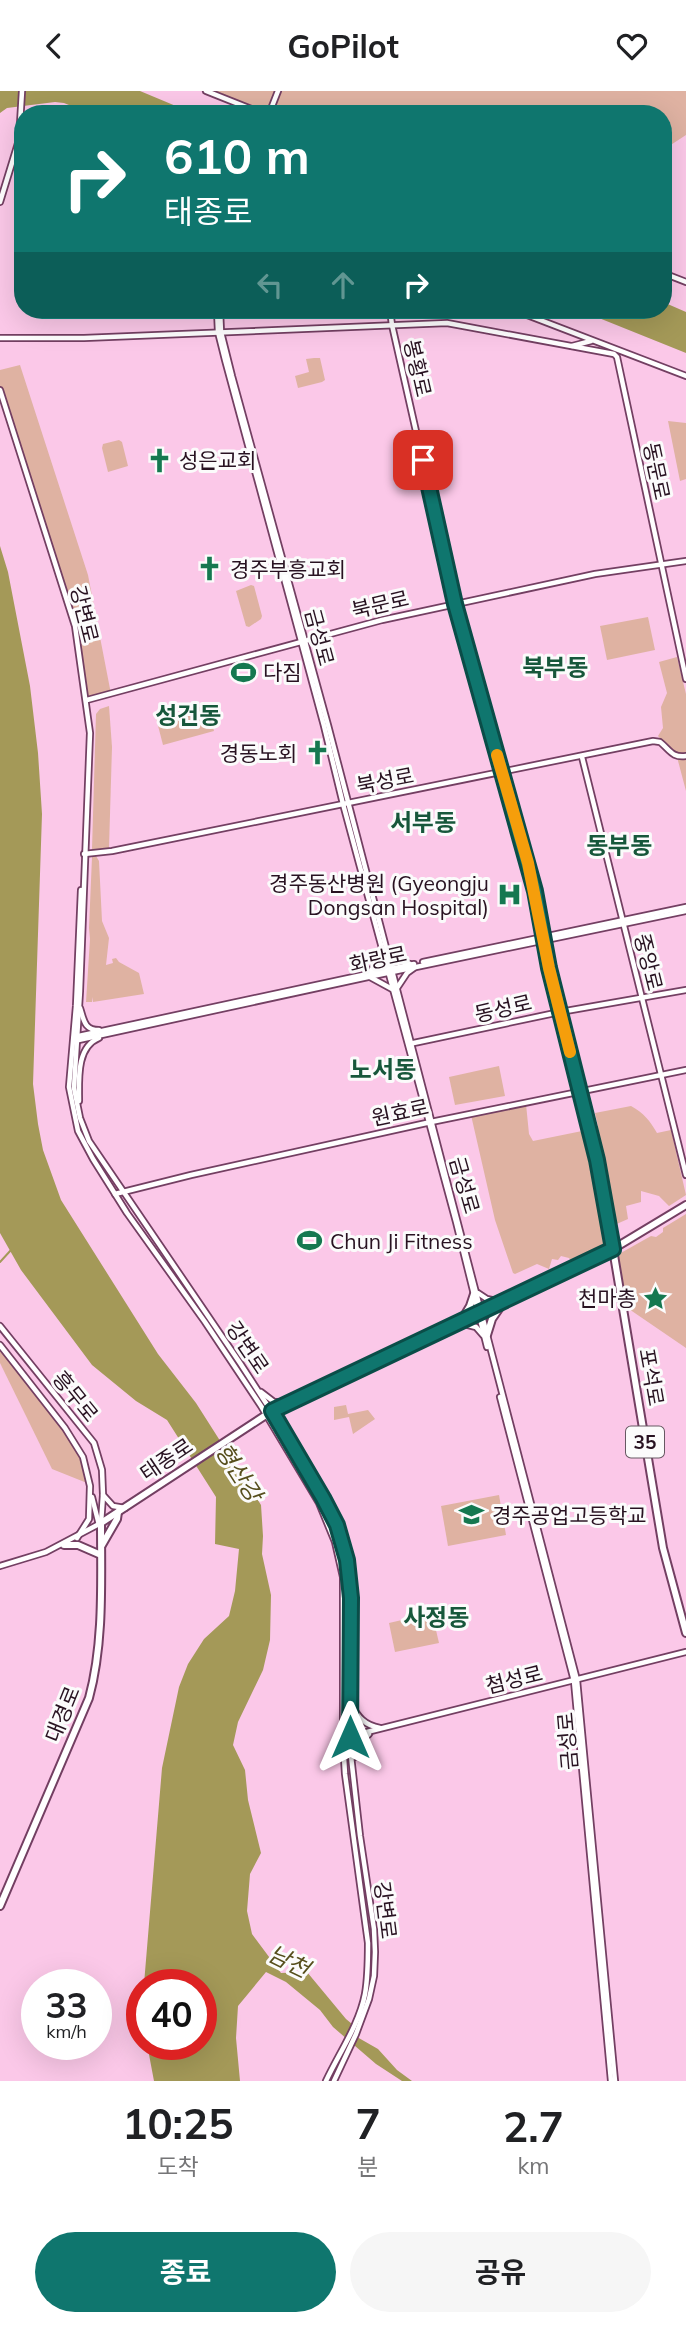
<!DOCTYPE html>
<html lang="ko">
<head>
<meta charset="utf-8">
<style>
  body { margin:0; font-family:Mulish,"Noto Sans KR",sans-serif; background:#f6f6f6; color:#202124; height:100vh; display:flex; flex-direction:column; font-size:26px; white-space:nowrap }
  * { box-sizing:border-box; margin:0 }
  p { font-size:23px; color:#757577 }
  .icon { flex:none; width:38px; height:38px; fill:none; stroke:currentColor; stroke-width:2; stroke-linecap:round; stroke-linejoin:round }
  .map { position:relative; height:1990px; overflow:hidden }
  .details { display:flex; flex-direction:column; background:#fff; flex:1 }
  .details>* { flex:none }
  .banner { position:absolute; left:14px; top:14px; width:658px; height:214px; border-radius:28px; box-shadow:0 7px 28px #0002; background:#0f766e; color:#fff; overflow:hidden }
  .speed { position:absolute; left:21px; top:1878px; display:flex; gap:14px; font-size:35px; font-weight:700; text-align:center }
  .speed>* { display:grid; place-content:center; width:91px; height:91px; border-radius:50%; background:#fff; box-shadow:0 7px 28px #0002; line-height:1 }
  .speed small { font-size:18px; font-weight:400 }
  .speed .limit { border:10px solid #d22; background:#fff; color:#111 }
  .pin { position:absolute; display:grid; place-items:center; width:60px; height:60px; color:#fff; margin:-30px; border-radius:14px; box-shadow:0 4px 10px #0006 }
  .me { position:absolute; width:77px; margin:-38px; rotate:0deg; stroke-linejoin:round; filter:drop-shadow(0 0 5px #0008) }
  .turn { display:flex; align-items:center; gap:24px; height:147px; padding:0 35px; font-size:32px }
  .turn .icon { width:91px; height:91px; stroke-width:2.5 }
  .turn b { display:block; font-size:49px; line-height:60px }
  .lanes { display:flex; align-items:center; height:66px; padding:0 35px; background:#0003; justify-content:center; gap:35px; direction:ltr }
  .lanes .off { opacity:.35 }
  .eta { display:flex; justify-content:space-evenly; align-items:center; height:119px; text-align:center }
  .eta b { font-size:42px; font-weight:700; line-height:49px }
  .action { display:flex; gap:14px; margin-top:auto; padding:14px 35px }
  .action a { flex:1; height:80px; border-radius:42px; background:#0f766e; color:#fff; font-size:28px; font-weight:700; line-height:80px; text-align:center }
  .action a+a { background:#f6f6f6; color:#202124 }
  header { display:flex; justify-content:space-between; align-items:center; height:91px; padding:0 35px; background:#fff; font-size:32px; font-weight:700 }
  .map>svg:first-child { display:block }
  .green { fill:#dfb2a2 }
  .water { fill:#a49958 }
  .lines { fill:none; stroke-linecap:round; stroke-linejoin:round }
  .stream { stroke:#a49958; stroke-width:2 }
  .minor-casing { stroke:#733f62; stroke-width:8 }
  .major-casing { stroke:#733f62; stroke-width:10 }
  .minor { stroke:#fff; stroke-width:4.5 }
  .major { stroke:#fff; stroke-width:6 }
  .route-casing { stroke:#0a4d48; stroke-width:18 }
  .route { stroke:#0f766e; stroke-width:12 }
  .slow { stroke:#f59e0b; stroke-width:12 }
  .labels { text-anchor:middle; dominant-baseline:central; stroke-width:6; stroke-linejoin:round; paint-order:stroke }
  .shield { fill:#fbfbfb; stroke:#675862; stroke-width:2 }
  .shield-label { font-size:19px; font-weight:bold; fill:#281221 }
  .street-label { font-size:21px; fill:#281221; stroke:#fbfbfb }
  .poi-label { font-size:21px; fill:#281221; stroke:#fbfbfb; text-anchor:start }
  .water-label { font-size:23px; font-style:italic; fill:#564e1c; stroke:#fbfbfb }
  .quarter-label { font-size:24px; font-weight:bold; fill:#17573b; stroke:#fbfbfb }
</style>
</head>
<body>
<header><svg class="icon" aria-label="back" viewBox="0 0 24 24"><path d="M15 5l-7 7 7 7"/></svg>GoPilot<svg class="icon" aria-label="heart" viewBox="0 0 24 24"><path d="M12 20l-8-8c-3-5 5-10 8-4 3-6 11-1 8 4z"/></svg></header>
<div class="map">
<svg width="686" height="1990" viewBox="0 0 686 1990">
  <rect width="100%" height="100%" fill="#fbc8e8"/>
  <!-- green -->
  <g class="green">
    <polygon points="213,0 686,0 686,44 663,59 663,23 271,23"/>
    <polygon points="314,267 320,267 325,289 322,291 298,297 295,285 309,281 306,268"/>
    <polygon points="20,274 88,484 111,603 87,609 75,535 0,299 0,279"/>
    <polygon points="668,330 686,332 686,388 680,390"/>
    <polygon points="119,349 122,351 128,375 108,381 102,357 103,353"/>
    <polygon points="251,494 254,495 262,525 261,528 249,536 246,535 236,500"/>
    <polygon points="648,526 655,559 607,569 600,535"/>
    <polygon points="677,566 686,603 686,700 677,666 658,645 663,637 661,616 667,602 659,571"/>
    <polygon points="207,614 214,640 163,654 156,627"/>
    <polygon points="109,615 112,656 109,757 94,759 92,758 96,623 100,618"/>
    <polygon points="96,765 99,770 102,830 109,847 106,874 113,872 112,868 116,867 119,871 139,882 144,903 93,911 93,906 92,911 86,911 90,848 89,837 92,766"/>
    <polygon points="499,975 505,1005 455,1014 449,986"/>
    <polygon points="526,1013 529,1043 533,1050 587,1039 609,1152 572,1171 569,1167 561,1165 558,1169 552,1168 549,1178 537,1173 515,1183 513,1182 495,1129 471,1024"/>
    <path d="M631,1015c13,7 19,15 26,27l14,-3 15,65 -17,11 -10,-10 -18,-5v11l-15,4 2,13 -16,7 -18,-98 4,-2 -3,-13z"/>
    <polygon points="686,1123 686,1257 626,1216 618,1168 619,1163 651,1145 656,1146 663,1141 663,1137"/>
    <polygon points="0,1259 78,1359 87,1392 52,1378 0,1272"/>
    <polygon points="346,1314 348,1323 368,1319 375,1328 353,1343 349,1326 334,1329 334,1316"/>
    <polygon points="499,1404 506,1444 448,1455 441,1415"/>
    <polygon points="432,1522 439,1552 395,1561 389,1532"/>
  </g>
  <!-- water -->
  <g class="water">
    <polygon points="0,0 140,0 195,23 91,23 64,12 55,11 7,17 0,22"/>
    <polygon points="663,211 686,221 686,262 579,219 663,219"/>
    <polygon points="0,455 8,481 30,595 38,662 42,723 33,993 38,1033 43,1059 61,1109 158,1263 196,1312 261,1414 263,1445 262,1463 271,1504 270,1549 263,1579 238,1631 233,1654 245,1679 248,1709 261,1762 250,1783 247,1820 252,1843 281,1882 307,1881 346,1928 358,1938 357,1946 378,1958 397,1979 412,1990 402,1990 376,1973 333,1936 320,1919 286,1891 266,1881 238,1915 236,1947 240,1990 154,1990 147,1953 201,1953 201,1894 144,1893 162,1677 179,1596 188,1573 204,1548 229,1525 235,1500 239,1458 215,1453 216,1406 167,1329 136,1310 92,1274 21,1179 0,1142"/>
  </g>
  <g class="lines">
    <!-- stream -->
    <polyline class="stream" points="0,1171 11,1159"/>
    <defs>
      <g id="minor">
        <polyline points="206,0 264,23"/>
        <polyline points="269,23 278,0"/>
        <polyline points="15,69 23,58"/>
        <polyline points="0,111 19,49 22,0"/>
        <polyline points="663,182 686,191"/>
        <polyline points="217,219 218,241 225,269 324,635 343,713 456,1131 487,1256"/>
        <polyline points="220,219 221,241 232,285 328,634 577,1589 615,1990"/>
        <polyline points="390,219 392,234 455,513 535,800 549,877 597,1069 613,1158"/>
        <polyline points="514,219 686,285"/>
        <polyline points="0,247 84,247 447,232 614,263 617,266 686,588"/>
        <polyline points="572,255 591,250"/>
        <polyline points="0,299 75,535 90,642 80,900 74,997 80,1027 89,1050 240,1272 290,1349 336,1434 347,1469 351,1507 350,1656 360,1745 374,1838 375,1861 374,1885 369,1908 356,1943 334,1990"/>
        <polyline points="87,609 382,529 595,483 686,470"/>
        <polyline points="582,666 686,1084"/>
        <path d="M84,763l28,-3 541,-110 7,1c10,8 12,16 26,14"/>
        <path d="M81,799l-5,116 -7,81 9,44 15,28 34,54 78,109 56,84 58,97 16,39 8,35v164l2,33 23,169c0,17 0,34 -3,51 -6,31 -26,59 -39,87"/>
        <polyline points="387,860 398,869 410,873"/>
        <polyline points="423,871 686,816"/>
        <polyline points="371,880 382,861"/>
        <polyline points="370,886 392,898"/>
        <polyline points="397,897 407,882 414,877"/>
        <path d="M80,917c4,12 4,22 19,22"/>
        <polyline points="74,946 414,873"/>
        <polyline points="74,950 368,886 686,820"/>
        <polyline points="409,953 560,921 686,899"/>
        <path d="M79,1010c0,-21 -3,-54 20,-63"/>
        <polyline points="115,1103 191,1084 431,1031 686,979"/>
        <polyline points="478,1202 487,1208 502,1211"/>
        <polyline points="460,1232 476,1236 483,1244"/>
        <polyline points="0,1235 94,1352 102,1379 103,1404 113,1415 125,1417"/>
        <polyline points="0,1254 65,1337 83,1366 90,1395 89,1428 77,1447"/>
        <polyline points="261,1301 274,1311 287,1311"/>
        <polyline points="500,1306 574,1590 611,1990"/>
        <polyline points="92,1406 99,1434"/>
        <polyline points="0,1475 46,1461 101,1432 103,1404"/>
        <path d="M351,1613c7,13 13,21 29,24"/>
        <polyline points="343,1647 686,1561"/>
        <polyline points="354,1666 355,1656 369,1643"/>
      </g>
      <g id="major">
        <polyline points="613,1158 663,1457 686,1542"/>
        <polyline points="461,1230 470,1215 474,1203"/>
        <polyline points="487,1244 492,1228 503,1212"/>
        <polyline points="64,1454 78,1454 101,1464"/>
        <polyline points="102,1454 117,1428 118,1421"/>
        <path d="M0,1815l89,-208c15,-55 12,-117 12,-175l171,-112 341,-162 73,-44"/>
      </g>
    </defs>
    <!-- minor casing -->
    <use href="#minor" class="minor-casing"/>
    <!-- major casing -->
    <use href="#major" class="major-casing"/>
    <!-- minor -->
    <use href="#minor" class="minor"/>
    <!-- major -->
    <use href="#major" class="major"/>
  </g>
  <g class="lines">
    <defs>
      <polyline id="route" points="350,1646 351,1507 347,1469 337,1434 323,1407 272,1320 613,1158 597,1069 549,877 535,800 455,513 423,369"/>
    </defs>
    <!-- route casing -->
    <use href="#route" class="route-casing"/>
    <!-- route -->
    <use href="#route" class="route"/>
    <!-- slow -->
    <polyline class="slow" points="497,664 528,772 549,877 570,961"/>
  </g>
  <!-- icons -->
  <defs>
    <symbol id="church-bare" viewBox="-9 -9 18 18"><path d="M-1.2-6h2.4v3.5h3.3v2.4h-3.3V6h-2.4V-.1h-3.3v-2.4h3.3Z" fill="#157850" stroke="#fbfbfb" stroke-width="2.5" paint-order="stroke"/></symbol>
    <symbol id="stadium-bare" viewBox="-9 -9 18 18"><path d="M0-5a6.5 5 0 1 0 0 10a6.5 5 0 1 0 0-10ZM-3.5-1.8h7v3.6h-7Z" fill="#157850" stroke="#fbfbfb" stroke-width="2.5" paint-order="stroke"/></symbol>
    <symbol id="hospital-bare" viewBox="-9 -9 18 18"><path d="M-5-5h3v3.5h4V-5h3V5h-3V1.5h-4V5h-3Z" fill="#157850" stroke="#fbfbfb" stroke-width="2.5" paint-order="stroke"/></symbol>
    <symbol id="sight-bare" viewBox="-9 -9 18 18"><path d="M0-6L1.8-2.2L6-1.7L2.9 1.2L3.7 5.4L0 3.3L-3.7 5.4L-2.9 1.2L-6-1.7L-1.8-2.2Z" fill="#157850" stroke="#fbfbfb" stroke-width="2.5" paint-order="stroke"/></symbol>
    <symbol id="school-bare" viewBox="-9 -9 18 18"><path d="M0-5L7-2L0 1L-7-2ZM-4 1L0 2.5L4 1V4Q0 6-4 4Z" fill="#157850" stroke="#fbfbfb" stroke-width="2.5" paint-order="stroke"/></symbol>
  </defs>
  <g fill-rule="evenodd">
    <use href="#church-bare" x="142" y="352" width="35" height="35"/>
    <use href="#church-bare" x="192" y="460" width="35" height="35"/>
    <use href="#stadium-bare" x="226" y="564" width="35" height="35"/>
    <use href="#church-bare" x="300" y="644" width="35" height="35"/>
    <use href="#hospital-bare" x="492" y="786" width="35" height="35"/>
    <use href="#stadium-bare" x="292" y="1132" width="35" height="35"/>
    <use href="#sight-bare" x="638" y="1190" width="35" height="35"/>
    <use href="#school-bare" x="454" y="1406" width="35" height="35"/>
  </g>
  <g class="labels">
    <!-- shield labels -->
    <rect class="shield" x="626" y="1335.5" width="38" height="31" rx="5"/>
    <g class="shield-label">
      <text x="645" y="1351">35</text>
    </g>
    <!-- street labels -->
    <g class="street-label">
      <text transform="translate(418 277) rotate(77)">봉황로</text>
      <text transform="translate(657 380) rotate(78)">동문로</text>
      <text transform="translate(380 513) rotate(-13)">북문로</text>
      <text transform="translate(85 523) rotate(76)">강변로</text>
      <text transform="translate(320 546) rotate(75)">금성로</text>
      <text transform="translate(385 689) rotate(-11)">북성로</text>
      <text transform="translate(378 868) rotate(-12)">화랑로</text>
      <text transform="translate(649 871) rotate(76)">중앙로</text>
      <text transform="translate(503 917) rotate(-13)">동성로</text>
      <text transform="translate(400 1021) rotate(-12)">원효로</text>
      <text transform="translate(465 1094) rotate(74)">금성로</text>
      <text transform="translate(248 1256) rotate(56)">강변로</text>
      <text transform="translate(652 1286) rotate(80)">포석로</text>
      <text transform="translate(76 1305) rotate(51)">흥무로</text>
      <text transform="translate(166 1368) rotate(-34)">태종로</text>
      <text transform="translate(514 1588) rotate(-14)">첨성로</text>
      <text transform="translate(62 1623) rotate(-68)">대경로</text>
      <text transform="translate(567 1650) rotate(-95)">금성로</text>
      <text transform="translate(386 1819) rotate(83)">강변로</text>
    </g>
    <!-- poi labels -->
    <g class="poi-label">
      <text x="179" y="369">성은교회</text>
      <text x="230" y="478">경주부흥교회</text>
      <text x="263" y="581">다짐</text>
      <text x="297" y="662" text-anchor="end">경동노회</text>
      <text x="489" y="792" text-anchor="end">경주동산병원 (Gyeongju<tspan x="489" dy="24">Dongsan Hospital)</tspan></text>
      <text x="330" y="1150">Chun Ji Fitness</text>
      <text x="636" y="1207" text-anchor="end">천마총</text>
      <text x="492" y="1424">경주공업고등학교</text>
    </g>
    <!-- water labels -->
    <g class="water-label">
      <text transform="translate(239 1381) rotate(57)">형산강</text>
      <text transform="translate(289 1870) rotate(26)">남천</text>
    </g>
    <!-- quarter labels -->
    <g class="quarter-label">
      <text x="555" y="576">북부동</text>
      <text x="188" y="624">성건동</text>
      <text x="423" y="731">서부동</text>
      <text x="619" y="754">동부동</text>
      <text x="383" y="978">노서동</text>
      <text x="436" y="1526">사정동</text>
    </g>
  </g>
</svg>
<div class="speed"><div>33<small>km/h</small></div><div class="limit">40</div></div>
<div class="pin" style="left:423px;top:369px;background:#d93025"><svg class="icon" aria-label="arrive" viewBox="0 0 24 24"><path d="M6 21V4h12l-3 4 3 4H6"/></svg></div>
<svg class="me" style="left:350px;top:1646px" viewBox="-20 -20 40 40"><path d="M0-17L14 15 0 8-14 15z" fill="#0f766e" stroke="#fff" stroke-width="4"/></svg>
<div class="banner">
<div class="turn"><svg class="icon" aria-label="right" viewBox="0 0 24 24"><path d="M7 20v-9h11M14 6l5 5-5 5"/></svg><div><b>610 m</b>태종로</div></div>
<div class="lanes"><svg class="icon off" aria-label="left" viewBox="0 0 24 24"><path d="M17 20v-9H6M10 6l-5 5 5 5"/></svg><svg class="icon off" aria-label="ahead" viewBox="0 0 24 24"><path d="M12 20V5M6 11l6-6 6 6"/></svg><svg class="icon" aria-label="right" viewBox="0 0 24 24"><path d="M7 20v-9h11M14 6l5 5-5 5"/></svg></div>
</div>
</div>
<section class="details">
<div class="eta">
<div><b>10:25</b><p>도착</p></div>
<div><b>7</b><p>분</p></div>
<div><b>2.7</b><p>km</p></div>
</div>
<div class="action"><a>종료</a><a>공유</a></div>
</section>
</body>
</html>
